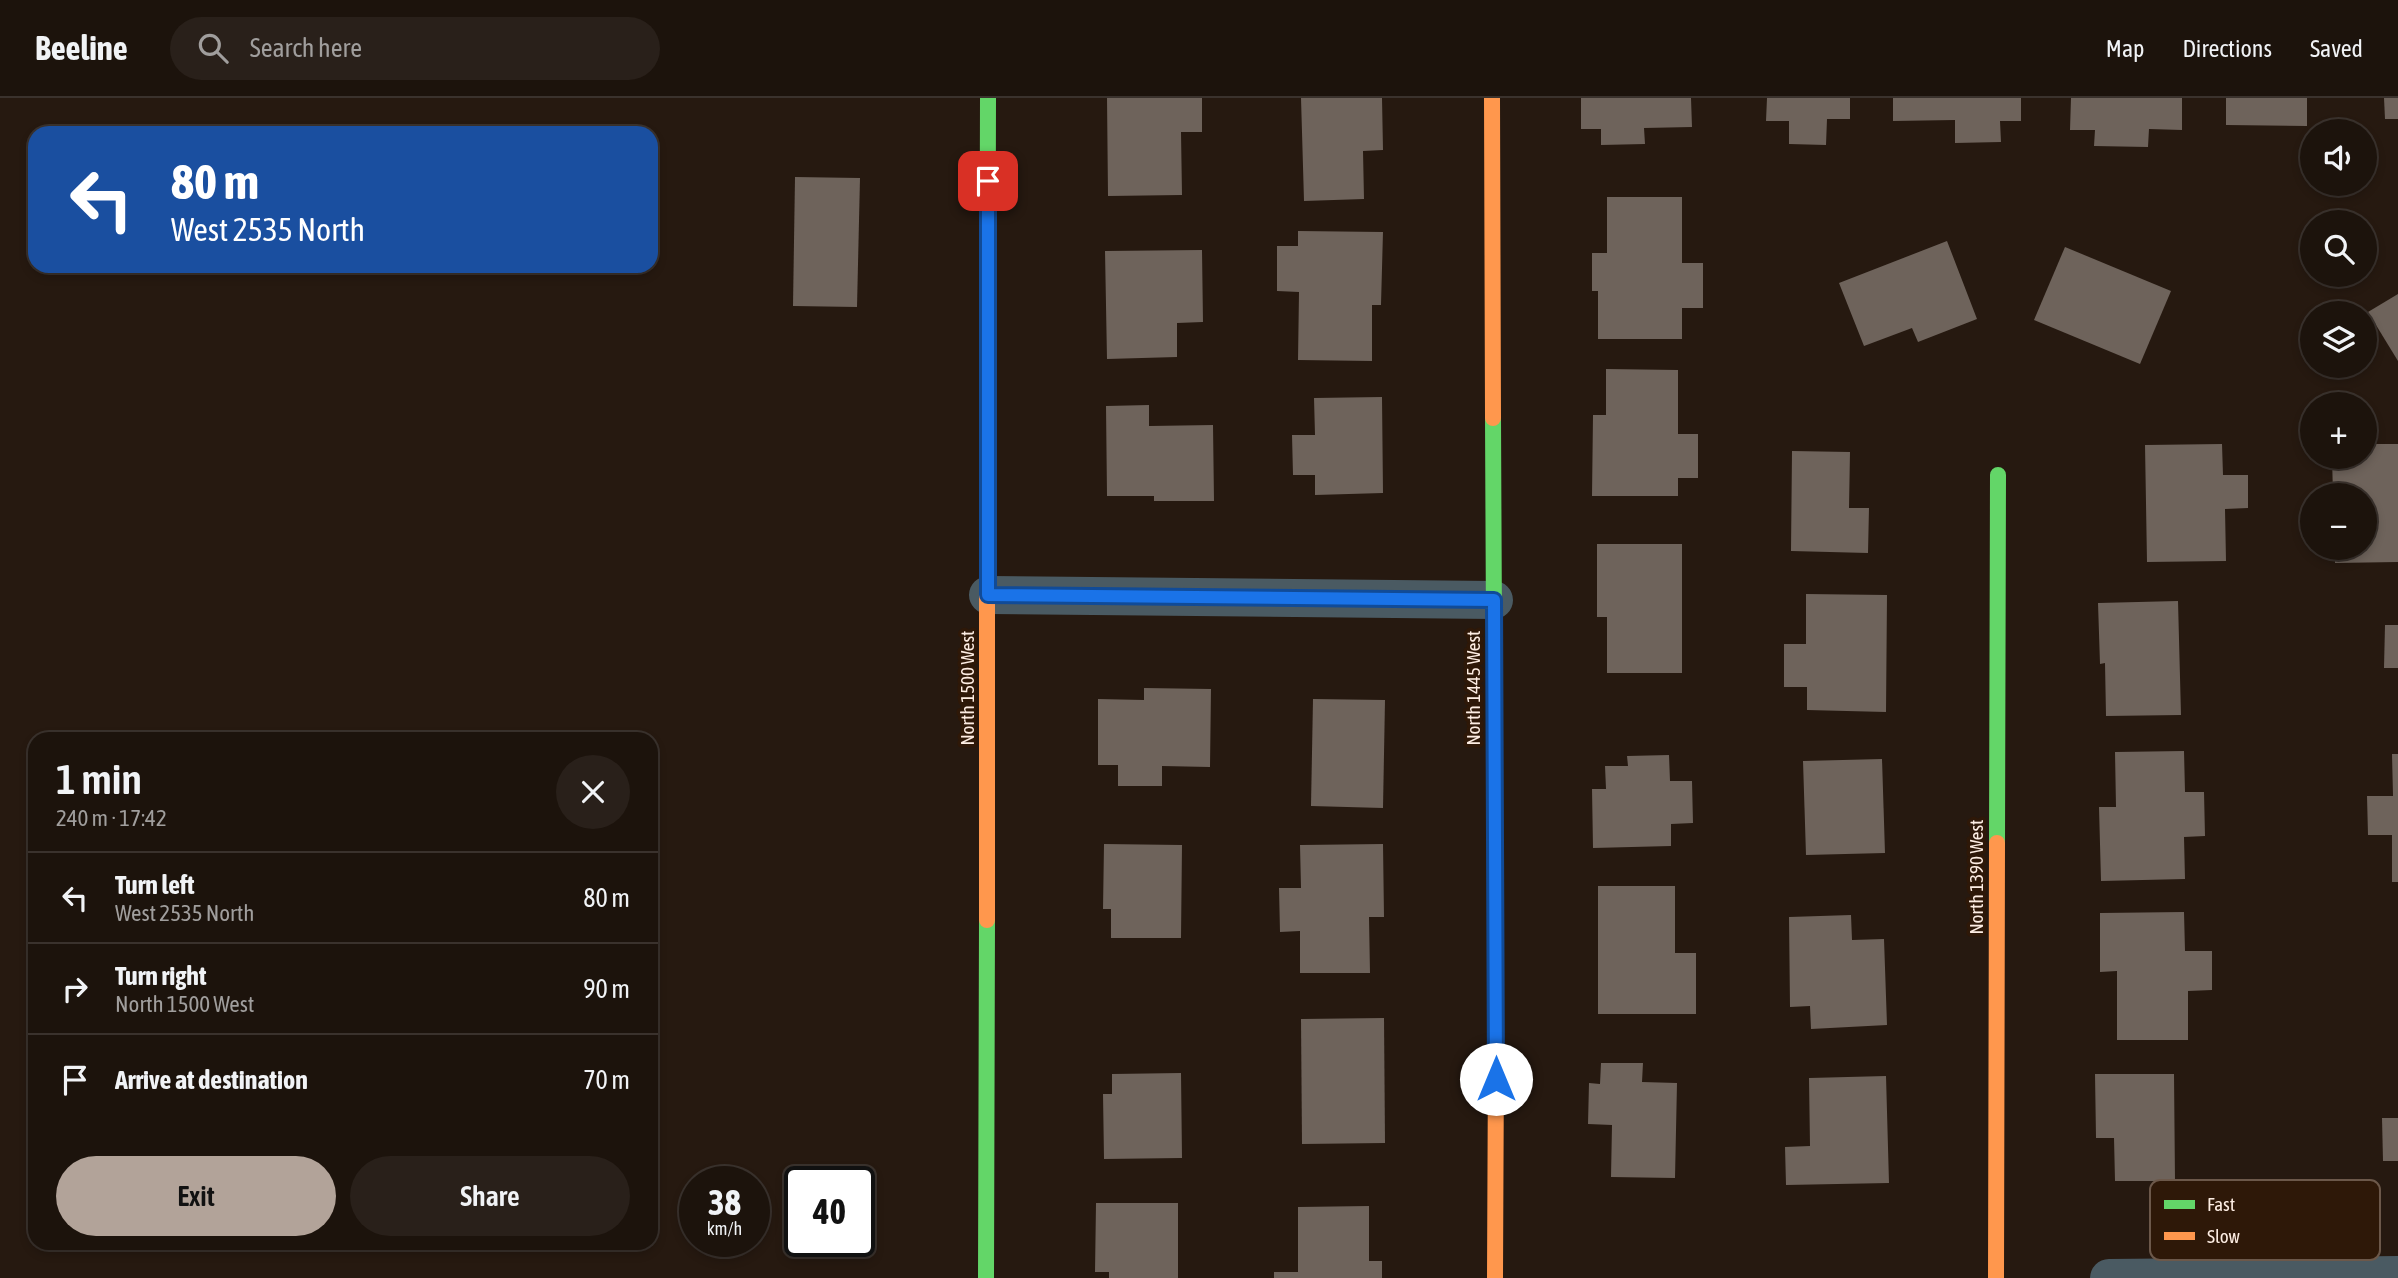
<!DOCTYPE html>
<html lang="en">
<head>
<meta charset="utf-8">
<style>
  body { margin:0; font-family:"Asap Condensed",sans-serif; background:#29201a; color:#f1f3f6; height:100vh; display:flex; flex-direction:column; font-size:26px; white-space:nowrap }
  * { box-sizing:border-box; margin:0 }
  p { font-size:23px; color:#a09e9d }
  .icon { flex:none; width:38px; height:38px; fill:none; stroke:currentColor; stroke-width:2; stroke-linecap:round; stroke-linejoin:round }
  .map { position:relative; flex:1; overflow:hidden }
  .details { position:absolute; left:28px; top:634px; width:630px; height:518px; display:flex; flex-direction:column; background:#1c130c; border-radius:21px; box-shadow:0 4px 10px #0003,0 0 0 2px #3a322d }
  .details>* { flex:none }
  .banner { position:absolute; left:28px; top:28px; width:630px; height:147px; border-radius:21px; box-shadow:0 4px 10px #0003,0 0 0 2px #3a322d; background:#1a4fa0; color:#fff; overflow:hidden }
  .tools { position:absolute; left:2300px; top:21px; display:grid; gap:14px }
  .tools a { display:grid; place-items:center; width:77px; height:77px; border-radius:50%; background:#1c130c; box-shadow:0 4px 10px #0003,0 0 0 2px #3a322d; font-size:35px }
  .speed { position:absolute; left:679px; top:1068px; display:flex; gap:14px; font-size:35px; font-weight:700; text-align:center }
  .speed>* { display:grid; place-content:center; width:91px; height:91px; border-radius:50%; background:#1c130c; box-shadow:0 4px 10px #0003,0 0 0 2px #3a322d; line-height:1 }
  .speed small { font-size:18px; font-weight:400 }
  .speed .limit { border:4px solid #111; border-radius:10px; background:#fff; color:#111 }
  .pin { position:absolute; display:grid; place-items:center; width:60px; height:60px; color:#fff; margin:-30px; border-radius:14px; box-shadow:0 4px 10px #0006 }
  .me { position:absolute; width:77px; margin:-38px; rotate:0deg; stroke-linejoin:round; filter:drop-shadow(0 0 5px #0008) }
  .turn { display:flex; align-items:center; gap:24px; height:147px; padding:0 28px; font-size:32px }
  .turn .icon { width:91px; height:91px; stroke-width:2.5 }
  .turn b { display:block; font-size:49px; line-height:60px }
  .round { display:grid; place-items:center; flex:none; width:74px; height:74px; border-radius:37px; background:#29201a }
  .head { display:flex; align-items:center; justify-content:space-between; height:119px; padding:0 28px }
  h1 { font-size:42px; font-weight:600; line-height:52px }
  .button { display:flex; gap:14px; margin-top:auto; padding:14px 28px }
  .button a { flex:1; height:80px; border-radius:42px; background:#b2a399; color:#111; font-size:28px; font-weight:600; line-height:80px; text-align:center }
  .button a+a { background:#29201a; color:#f1f3f6 }
  ul { padding:0; list-style:none }
  li { display:flex; align-items:center; gap:21px; height:91px; padding:0 28px; border-top:2px solid #3a322d }
  li div { flex:1 }
  li b { display:block; font-size:26px }
  li em { font-style:normal }
  header { display:flex; align-items:center; gap:42px; box-sizing:border-box; height:98px; padding:0 35px; background:#1c130c; border-bottom:2px solid #3a322d }
  header strong { font-size:33px }
  nav { display:flex; gap:38px; margin-inline-start:auto; font-size:24px }
  .search { width:490px; height:63px; background:#29201a; display:flex; align-items:center; gap:18px; box-sizing:border-box; padding:0 24px; border-radius:38px; color:#a09e9d; font-size:26px }
  .map>svg:first-child { display:block }
  .building { fill:#6e635b }
  .lines { fill:none; stroke-linecap:round; stroke-linejoin:round }
  .street { stroke:#4a5a62; stroke-width:38 }
  .fast { stroke:#63d668; stroke-width:16 }
  .slow { stroke:#ff974d; stroke-width:16 }
  .route-casing { stroke:#114b97; stroke-width:18 }
  .route { stroke:#1a73e8; stroke-width:12 }
  .labels { text-anchor:middle; dominant-baseline:central; stroke-width:7; stroke-linejoin:round; paint-order:stroke }
  .street-label { font-size:19px; fill:#fdede3; stroke:#2e1808 }
  .key { fill:#2e1808; stroke:#6c584a; stroke-width:2 }
  .key-label { font-size:19px; fill:#fdede3 }
</style>
</head>
<body>
<header>
<strong>Beeline</strong>
<div class="search"><svg class="icon" aria-label="search" viewBox="0 0 24 24"><circle cx="10" cy="10" r="6"/><path d="M15 15l6 6"/></svg>Search here</div>
<nav><a>Map</a><a>Directions</a><a>Saved</a></nav>
</header>
<div class="map">
<svg width="2398" height="1180" viewBox="0 0 2398 1180">
  <rect width="100%" height="100%" fill="#261910"/>
  <!-- building -->
  <g class="building">
    <polygon points="1107,0 1202,0 1202,34 1181,34 1182,97 1108,98"/>
    <polygon points="1301,0 1382,0 1383,52 1363,53 1364,101 1304,103"/>
    <polygon points="1581,0 1691,0 1692,29 1644,30 1645,46 1601,47 1601,31 1581,31"/>
    <polygon points="1767,0 1850,0 1850,21 1827,21 1826,47 1789,46 1789,23 1766,23"/>
    <polygon points="1893,0 2021,0 2021,23 2000,23 2001,44 1955,45 1955,22 1893,23"/>
    <polygon points="2071,0 2182,0 2182,32 2149,31 2148,49 2094,48 2095,32 2070,32"/>
    <polygon points="2226,0 2307,0 2307,28 2226,27"/>
    <polygon points="2384,0 2398,0 2398,21 2385,21"/>
    <polygon points="795,79 860,80 857,209 793,208"/>
    <polygon points="1607,99 1682,99 1682,165 1703,165 1703,210 1682,210 1682,241 1598,241 1598,193 1592,193 1592,155 1607,155"/>
    <polygon points="1298,133 1383,134 1381,207 1372,207 1372,263 1298,262 1299,194 1277,193 1277,148 1298,148"/>
    <polygon points="1947,143 1977,221 1918,244 1912,230 1864,248 1839,185"/>
    <polygon points="2065,149 2171,193 2140,266 2034,222"/>
    <polygon points="1202,152 1203,224 1177,225 1177,259 1107,261 1105,153"/>
    <polygon points="2398,196 2398,263 2368,214"/>
    <polygon points="1606,271 1678,272 1678,336 1698,336 1698,380 1678,380 1678,398 1592,398 1593,317 1606,317"/>
    <polygon points="1382,299 1383,395 1315,397 1315,377 1293,377 1292,337 1315,337 1314,300"/>
    <polygon points="1149,307 1149,328 1213,327 1214,403 1154,403 1154,398 1107,398 1106,308"/>
    <polygon points="2222,346 2223,377 2248,377 2248,410 2225,411 2226,463 2147,464 2145,347"/>
    <polygon points="2364,346 2398,346 2398,464 2335,465 2335,450 2364,450 2364,397 2333,397 2332,359 2364,359"/>
    <polygon points="1792,353 1850,354 1849,410 1869,410 1868,455 1791,453"/>
    <polygon points="1597,446 1682,446 1682,575 1607,575 1607,519 1597,519"/>
    <polygon points="1806,496 1887,497 1886,614 1807,612 1807,589 1784,589 1784,546 1806,546"/>
    <polygon points="2178,503 2181,617 2106,618 2105,565 2100,566 2098,505"/>
    <polygon points="2385,527 2398,527 2398,570 2384,570"/>
    <polygon points="1144,590 1211,591 1210,669 1162,668 1162,688 1118,688 1118,667 1098,667 1098,601 1144,602"/>
    <polygon points="1313,601 1385,602 1383,710 1311,708"/>
    <polygon points="2184,653 2185,694 2204,694 2205,738 2184,739 2185,781 2101,783 2099,709 2116,709 2115,654"/>
    <polygon points="2392,656 2398,656 2398,784 2392,784 2392,737 2368,737 2367,698 2393,698"/>
    <polygon points="1669,657 1670,683 1692,683 1693,725 1671,726 1671,748 1593,750 1592,691 1606,691 1605,668 1628,668 1627,658"/>
    <polygon points="1882,661 1885,755 1806,757 1803,663"/>
    <polygon points="1104,746 1182,747 1181,840 1111,840 1111,811 1103,811"/>
    <polygon points="1383,746 1384,819 1369,819 1370,875 1300,875 1300,833 1280,834 1279,790 1301,790 1300,747"/>
    <polygon points="1598,788 1675,788 1675,855 1696,855 1696,916 1598,916"/>
    <polygon points="2184,814 2185,853 2212,853 2212,892 2188,893 2188,942 2117,942 2117,873 2100,874 2100,815"/>
    <polygon points="1851,817 1852,842 1884,841 1887,927 1811,931 1810,908 1790,909 1789,819"/>
    <polygon points="1384,920 1385,1045 1302,1046 1301,921"/>
    <polygon points="1601,965 1643,965 1642,984 1677,985 1675,1080 1611,1079 1612,1027 1588,1026 1589,985 1600,986"/>
    <polygon points="1181,975 1182,1060 1104,1061 1103,996 1112,996 1112,976"/>
    <polygon points="2095,976 2174,976 2175,1083 2115,1083 2114,1040 2096,1040"/>
    <polygon points="1886,978 1889,1085 1786,1087 1785,1049 1810,1048 1809,980"/>
    <polygon points="2382,1020 2398,1020 2398,1063 2383,1063"/>
    <polygon points="1096,1105 1178,1105 1178,1180 1109,1180 1109,1174 1095,1174"/>
    <polygon points="1369,1108 1369,1163 1382,1163 1382,1180 1274,1180 1274,1174 1298,1174 1298,1109"/>
  </g>
  <g class="lines">
    <!-- street -->
    <g class="street">
      <polyline points="988,497 1494,502"/>
      <polyline points="2109,1180 2398,1177"/>
    </g>
    <!-- fast -->
    <g class="fast">
      <polyline points="1493,320 1496,957"/>
      <polyline points="987,399 988,0"/>
      <polyline points="1997,745 1998,377"/>
      <polyline points="986,1180 987,822"/>
    </g>
    <!-- slow -->
    <g class="slow">
      <polyline points="1492,0 1493,320"/>
      <polyline points="987,822 987,399"/>
      <polyline points="1495,1180 1496,957"/>
      <polyline points="1996,1180 1997,745"/>
    </g>
  </g>
  <g class="lines">
    <defs>
      <polyline id="route" points="988,83 988,497 1494,502 1496,981"/>
    </defs>
    <!-- route casing -->
    <use href="#route" class="route-casing"/>
    <!-- route -->
    <use href="#route" class="route"/>
  </g>
  <g class="labels">
    <!-- street labels -->
    <g class="street-label">
      <text transform="translate(967 590) rotate(-90)">North 1500 West</text>
      <text transform="translate(1473 590) rotate(-90)">North 1445 West</text>
      <text transform="translate(1976 779) rotate(-90)">North 1390 West</text>
    </g>
  </g>
  <!-- legend -->
  <rect x="2150" y="1082" width="230" height="80" rx="10" class="key"/>
  <rect x="2164" y="1102" width="31" height="9" fill="#63d668"/>
  <rect x="2164" y="1134" width="31" height="8" fill="#ff974d"/>
  <g class="key-label">
    <text x="2207" y="1113">Fast</text>
    <text x="2207" y="1145">Slow</text>
  </g>
</svg>
<div class="tools">
<a><svg class="icon" aria-label="sound" viewBox="0 0 24 24"><path d="M4 9h4l5-4v14l-5-4H4zM17 9q2 3 0 6"/></svg></a>
<a><svg class="icon" aria-label="search" viewBox="0 0 24 24"><circle cx="10" cy="10" r="6"/><path d="M15 15l6 6"/></svg></a>
<a><svg class="icon" aria-label="layers" viewBox="0 0 24 24"><path d="M12 4l9 5-9 5-9-5zM3 14l9 5 9-5"/></svg></a>
<a>+</a>
<a>−</a>
</div>
<div class="speed"><div>38<small>km/h</small></div><div class="limit">40</div></div>
<div class="pin" style="left:988px;top:83px;background:#d93025"><svg class="icon" aria-label="arrive" viewBox="0 0 24 24"><path d="M6 21V4h12l-3 4 3 4H6"/></svg></div>
<svg class="me" style="left:1496px;top:981px" viewBox="-20 -20 40 40"><circle r="19" fill="#fff"/><path d="M0-13L10 11 0 6-10 11z" fill="#1a73e8"/></svg>
<div class="banner">
<div class="turn"><svg class="icon" aria-label="left" viewBox="0 0 24 24"><path d="M17 20v-9H6M10 6l-5 5 5 5"/></svg><div><b>80 m</b>West 2535 North</div></div>
</div>
<section class="details">
<div class="head"><div><h1>1 min</h1><p>240 m · 17:42</p></div><a class="round"><svg class="icon" aria-label="close" viewBox="0 0 24 24"><path d="M6 6l12 12M18 6L6 18"/></svg></a></div>
<ul>
<li><svg class="icon" aria-label="left" viewBox="0 0 24 24"><path d="M17 20v-9H6M10 6l-5 5 5 5"/></svg><div><b>Turn left</b><p>West 2535 North</p></div><em>80 m</em></li>
<li><svg class="icon" aria-label="right" viewBox="0 0 24 24"><path d="M7 20v-9h11M14 6l5 5-5 5"/></svg><div><b>Turn right</b><p>North 1500 West</p></div><em>90 m</em></li>
<li><svg class="icon" aria-label="arrive" viewBox="0 0 24 24"><path d="M6 21V4h12l-3 4 3 4H6"/></svg><div><b>Arrive at destination</b></div><em>70 m</em></li>
</ul>
<div class="button"><a>Exit</a><a>Share</a></div>
</section>
</div>
</body>
</html>
